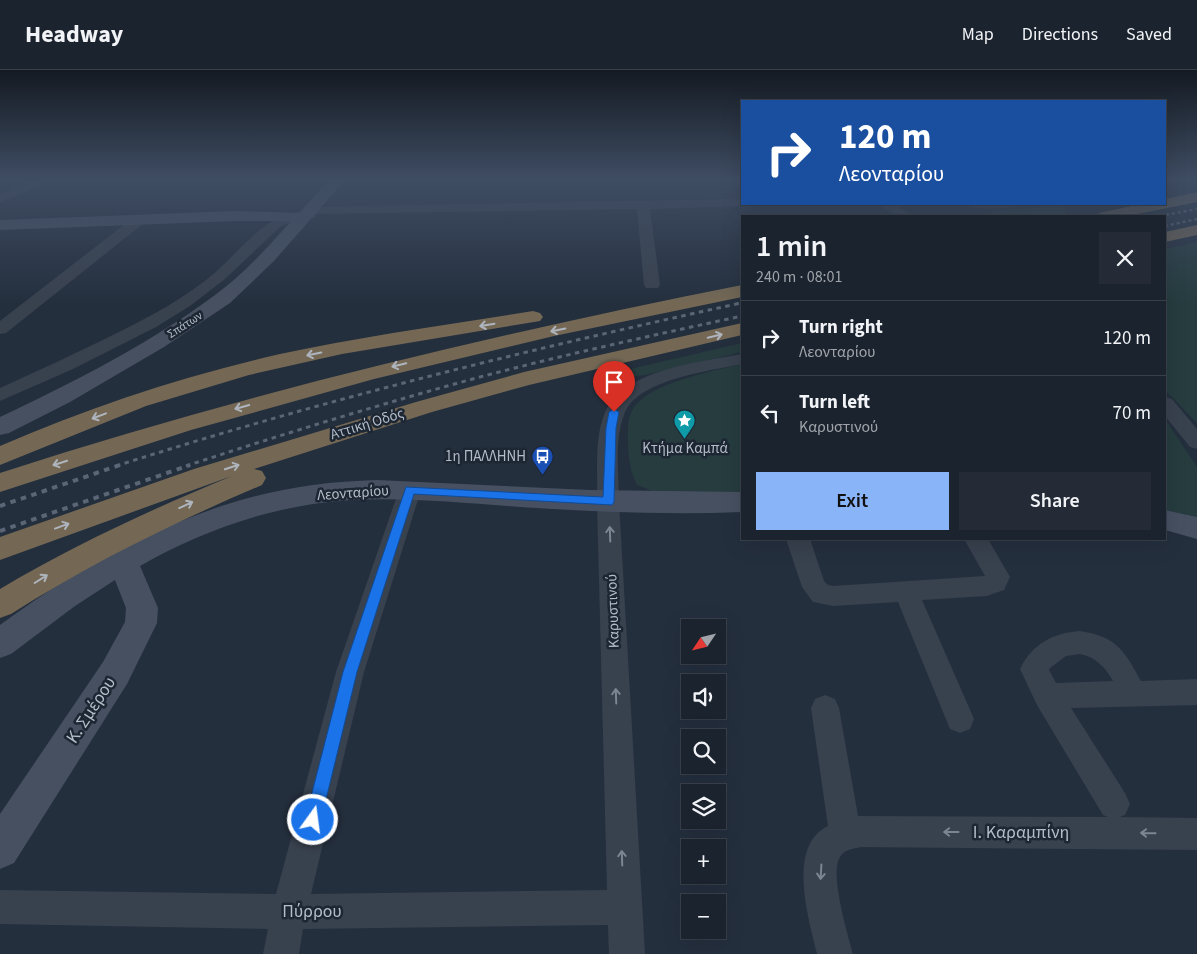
<!DOCTYPE html>
<html lang="en">
<head>
<meta charset="utf-8">
<style>
  body { margin:0; font-family:"Source Sans 3",sans-serif; background:#242b36; color:#f1f3f6; height:100vh; display:flex; flex-direction:column; font-size:19px; white-space:nowrap }
  * { box-sizing:border-box; margin:0 }
  p { font-size:16px; color:#a0a4aa }
  .icon { flex:none; width:28px; height:28px; fill:none; stroke:currentColor; stroke-width:2; stroke-linecap:round; stroke-linejoin:round }
  .map { position:relative; flex:1; overflow:hidden }
  .sheet { position:absolute; left:741px; top:145px; width:425px; height:325px; display:flex; flex-direction:column; background:#1b232e; border-radius:0px; box-shadow:0 5px 20px #0002,0 0 0 1px #39404a }
  .sheet>* { flex:none }
  .top-card { position:absolute; left:741px; top:30px; width:425px; height:105px; border-radius:0px; box-shadow:0 5px 20px #0002,0 0 0 1px #39404a; background:#1a4fa0; color:#fff; overflow:hidden }
  .needle { width:32px; rotate:235deg }
  .buttons { position:absolute; left:681px; top:549px; display:grid; gap:10px }
  .buttons a { display:grid; place-items:center; width:45px; height:45px; border-radius:0px; background:#1b232e; box-shadow:0 5px 20px #0002,0 0 0 1px #39404a; font-size:25px }
  .pin { position:absolute; display:grid; place-items:center; width:42px; height:42px; color:#fff; margin:-51px -21px; border-radius:50% 50% 50% 0; rotate:-45deg; box-shadow:0 0 5px #0007 }
  .pin .icon { rotate:45deg }
  .me { position:absolute; width:55px; margin:-28px; rotate:14deg; stroke-linejoin:round; filter:drop-shadow(0 0 4px #0008) }
  .turn { display:flex; align-items:center; gap:18px; height:105px; padding:0 15px; font-size:22px }
  .turn .icon { width:65px; height:65px; stroke-width:2.5 }
  .turn b { display:block; font-size:35px; line-height:42px }
  .round { display:grid; place-items:center; flex:none; width:52px; height:52px; border-radius:0px; background:#242b36 }
  .overview { display:flex; align-items:center; justify-content:space-between; height:85px; padding:0 15px }
  h1 { font-size:30px; font-weight:600; line-height:38px }
  .action { display:flex; gap:10px; margin-top:auto; padding:10px 15px }
  .action a { flex:1; height:58px; border-radius:0px; background:#8ab4f8; color:#111; font-size:20px; font-weight:600; line-height:58px; text-align:center }
  .action a+a { background:#242b36; color:#f1f3f6 }
  ul { padding:0; list-style:none }
  li { display:flex; align-items:center; gap:15px; height:75px; padding:0 15px; border-top:1px solid #39404a }
  li div { flex:1 }
  li b { display:block; font-size:19px }
  li em { font-style:normal }
  header { display:flex; align-items:center; gap:30px; box-sizing:border-box; height:70px; padding:0 25px; background:#1b232e; border-bottom:1px solid #39404a }
  header strong { font-size:24px }
  nav { display:flex; gap:28px; margin-inline-start:auto; font-size:18px }
  .map>svg:first-child { display:block }
  .green { fill:#263c3f }
  .lines { fill:none; stroke-linecap:round; stroke-linejoin:round }
  .street { fill:#38414e; fill-rule:evenodd }
  .secondary { fill:#465061; fill-rule:evenodd }
  .highway { fill:#746855; fill-rule:evenodd }
  .rail-far2 { stroke:#5a6575; stroke-width:2.5; stroke-dasharray:3 3; stroke-linecap:butt }
  .rail-far1 { stroke:#5a6575; stroke-width:3; stroke-dasharray:4.5 4.5; stroke-linecap:butt }
  .rail { stroke:#5a6575; stroke-width:4; stroke-dasharray:5.5 5.5; stroke-linecap:butt }
  .oneway { stroke:#aeb4bd }
  .oneway2 { stroke:#7c8592 }
  .route { fill:#1a73e8; stroke:#114b97 }
  .labels { text-anchor:middle; dominant-baseline:central; stroke-width:5; stroke-linejoin:round; paint-order:stroke }
  .far-street-label { font-size:12px; fill:#b4bcc9; stroke:#1d2633 }
  .street-label { font-size:15px; fill:#b4bcc9; stroke:#1d2633 }
  .poi-label { font-size:15px; fill:#b4bcc9; stroke:#1d2633 }
  .near-street-label { font-size:18px; fill:#b4bcc9; stroke:#1d2633 }
</style>
</head>
<body>
<header>
<strong>Headway</strong>
<nav><a>Map</a><a>Directions</a><a>Saved</a></nav>
</header>
<div class="map">
<svg width="1197" height="884" viewBox="0 0 1197 884">
  <rect width="100%" height="100%" fill="#242f3e"/>
  <!-- green -->
  <g class="green">
    <polygon points="1062,136 1068,140 1064,145 1058,146 974,146 1003,140"/>
    <polygon points="1197,172 1197,353 1165,320 1165,179"/>
    <polygon points="742,273 742,282 646,305 627,307 622,301"/>
    <path d="M742,294v129l-87,-1 -18,-7c-7,-14 -9,-28 -9,-44 0,-10 -1,-21 4,-30 14,-28 82,-40 110,-47z"/>
    <polygon points="1165,349 1197,397 1197,447 1165,440"/>
  </g>
  <g class="lines">
    <!-- street -->
    <g class="street">
      <polygon points="32,110 47,110 45,113 0,133 0,124"/>
      <polygon points="1165,110 1172,110 1170,113 1165,114"/>
      <path d="M742,129v5h6l-1,2 -97,3 10,76 -2,3h-12l-2,-3 -7,-76 -321,5 -1,4 -20,2 -15,7 -55,52 -35,27 -34,21 -83,42 -73,32v-13c38,-17 76,-35 113,-53 36,-18 73,-37 104,-64 26,-24 50,-58 88,-60l1,-4z"/>
      <polygon points="878,134 894,134 913,146 897,146"/>
      <path d="M965,134h54c-6,6 -48,6 -54,0z"/>
      <polygon points="139,146 146,150 144,153 6,263 0,264 0,251 134,147"/>
      <path d="M742,284v10c-31,7 -106,15 -118,51 -10,26 -5,59 -5,87l26,452h-36l-1,-29 -305,4 -4,25h-36l5,-25 -268,-5v-34l276,4 60,-222 63,-182 3,-6 8,-2 8,2 3,6 -57,182 -53,222 296,-4 -10,-388c1,-28 -3,-61 7,-87 18,-46 96,-53 138,-61z"/>
      <polygon points="1165,327 1172,329 1197,359 1197,379 1190,377 1165,346"/>
      <polygon points="786,469 810,469 824,511 828,515 833,516 985,506 964,469 988,469 1010,507 1004,520 987,526 922,530 974,649 970,659 960,663 950,659 898,532 833,536 813,532 802,517"/>
      <path d="M1080,561c37,6 44,19 61,50l56,-2v26l-126,3 54,85 5,11 -5,11 -5,2 77,1v32l-336,-3c-8,2 -16,2 -21,10 -11,16 8,78 13,97h-36c-8,-34 -31,-108 11,-128l-17,-118 4,-9 10,-4 10,4 4,9 19,108 250,1 -5,-2 -66,-110 -17,-36c12,-25 33,-36 60,-38zM1080,584c16,3 25,13 33,27l-57,2 -7,-13 1,-2 16,-12z"/>
    </g>
    <!-- secondary -->
    <g class="secondary">
      <path d="M329,110h16l-71,81 -44,42 -66,44 -94,55 -61,31 -9,2v-18c74,-35 149,-73 215,-122 28,-20 53,-48 76,-74h-55l-236,9v-10l236,-9 63,2z"/>
      <path d="M377,410l213,10 152,2v20c-73,3 -148,0 -222,-5 -69,-5 -139,-13 -207,-3 -60,9 -121,32 -173,62l18,42 -1,15 -30,61 -113,179 -14,6v-55l103,-152 22,-40 1,-14 -11,-28 -40,26 -64,48 -11,4v-33c91,-67 199,-125 313,-140 21,-3 43,-4 64,-5z"/>
      <polygon points="1165,440 1197,447 1197,469 1165,460"/>
    </g>
    <!-- highway -->
    <g class="highway">
      <polygon points="1197,122 1197,132 1127,146 1097,146 1099,143 1141,134 1165,134 1165,129"/>
      <polygon points="1197,155 1197,165 1165,172 1165,162"/>
      <path d="M742,215v12l-188,39 -180,43 -183,51 -191,62v-19c243,-79 491,-138 742,-188z"/>
      <path d="M533,241l7,2 3,4 -3,4 -198,33 -93,21 -103,31 -146,59v-19c90,-39 183,-70 280,-92 83,-18 168,-29 253,-43z"/>
      <path d="M742,253v12l-213,50 -97,27 -178,57 8,2 4,7 -4,7c-87,37 -171,78 -251,129l-11,4v-29c74,-44 152,-80 232,-113l-232,84v-23l194,-68 222,-67 108,-30z"/>
    </g>
    <!-- rail-far2 -->
    <g class="rail-far2">
      <polyline points="1160,146 1197,139"/>
      <polyline points="1165,156 1197,149"/>
      <polyline points="736,234 742,233"/>
    </g>
    <!-- rail-far1 -->
    <g class="rail-far1">
      <path d="M116,396c206,-66 414,-117 625,-163"/>
      <path d="M186,396c97,-32 195,-62 294,-89 87,-23 174,-42 262,-61"/>
    </g>
    <!-- rail -->
    <g class="rail">
      <polyline points="0,436 120,395"/>
      <polyline points="0,461 190,395"/>
    </g>
  </g>
  <!-- one-way arrows -->
  <defs><path id="oneway-shaft" d="M-6 0H5M1.5-3L5.5 0L1.5 3" fill="none" stroke-width="1.6" stroke-linecap="round" stroke-linejoin="round" transform="scale(1.25)"/></defs>
  <g class="oneway">
    <use href="#oneway-shaft" transform="translate(487 255) rotate(171)"/>
    <use href="#oneway-shaft" transform="translate(558 260) rotate(168)"/>
    <use href="#oneway-shaft" transform="translate(715 266) rotate(-13)"/>
    <use href="#oneway-shaft" transform="translate(314 284) rotate(168)"/>
    <use href="#oneway-shaft" transform="translate(399 295) rotate(166)"/>
    <use href="#oneway-shaft" transform="translate(242 337) rotate(164)"/>
    <use href="#oneway-shaft" transform="translate(99 346) rotate(159)"/>
    <use href="#oneway-shaft" transform="translate(60 393) rotate(162)"/>
    <use href="#oneway-shaft" transform="translate(232 397) rotate(-18)"/>
    <use href="#oneway-shaft" transform="translate(186 435) rotate(-25)"/>
    <use href="#oneway-shaft" transform="translate(62 456) rotate(-20)"/>
    <use href="#oneway-shaft" transform="translate(41 509) rotate(-32)"/>
  </g>
  <g class="oneway2">
    <use href="#oneway-shaft" transform="translate(610 464) rotate(-92)"/>
    <use href="#oneway-shaft" transform="translate(616 626) rotate(-92)"/>
    <use href="#oneway-shaft" transform="translate(951 762) rotate(-180)"/>
    <use href="#oneway-shaft" transform="translate(1148 763) rotate(-179)"/>
    <use href="#oneway-shaft" transform="translate(622 788) rotate(-92)"/>
    <use href="#oneway-shaft" transform="translate(821 802) rotate(93)"/>
  </g>
  <!-- sky -->
  <linearGradient id="sky" x2="0" y2="1"><stop stop-color="#141a22"/><stop offset="0.47" stop-color="#3f4d63"/><stop offset="1" stop-color="#3f4d63" stop-opacity="0"/></linearGradient>
  <rect width="1197" height="233" fill="url(#sky)"/>
  <!-- route -->
  <polygon class="route" points="614,339 619,342 616,358 614,432 612,435 414,424 357,602 321,750 319,755 313,758 307,755 305,750 343,602 406,417 603,427 606,358 609,342"/>
  <!-- icons -->
  <defs>
    <symbol id="sight-pin" viewBox="-11 -11 22 30"><path d="M0 17L-7.5 6A9.5 9.5 0 1 1 7.5 6Z" fill="#0f9aa8" stroke="#1d2633"/><path d="M0-6L1.8-2.2L6-1.7L2.9 1.2L3.7 5.4L0 3.3L-3.7 5.4L-2.9 1.2L-6-1.7L-1.8-2.2Z" fill="#fff"/></symbol>
    <symbol id="bus-pin" viewBox="-11 -11 22 30"><path d="M0 17L-7.5 6A9.5 9.5 0 1 1 7.5 6Z" fill="#1a4fb4" stroke="#1d2633"/><path d="M-5-6H5V4H4V6H2V4H-2V6H-4V4H-5ZM-3.5-4V0h7V-4ZM-3.5 1.2v1.5H-2V1.2ZM2 1.2v1.5H3.5V1.2Z" fill="#fff"/></symbol>
  </defs>
  <g fill-rule="evenodd">
    <use href="#sight-pin" x="672" y="338" width="25" height="34"/>
    <use href="#bus-pin" x="530" y="374" width="25" height="34"/>
  </g>
  <g class="labels">
    <!-- far-street labels -->
    <g class="far-street-label">
      <text transform="translate(185 255) rotate(-33)">Σπάτων</text>
    </g>
    <!-- street labels -->
    <g class="street-label">
      <text transform="translate(367 354) rotate(-17)">Αττική Οδός</text>
      <text transform="translate(353 423) rotate(-4)">Λεονταρίου</text>
      <text transform="translate(613 541) rotate(-92)">Καρυστινού</text>
    </g>
    <!-- poi labels -->
    <g class="poi-label">
      <text x="685" y="378">Kτήμα Καμπά</text>
      <text x="526" y="386" text-anchor="end">1η ΠΑΛΛΗΝΗ</text>
    </g>
    <!-- near-street labels -->
    <g class="near-street-label">
      <text transform="translate(91 640) rotate(-57)">Κ. Σμέρου</text>
      <text x="1021" y="762">Ι. Καραμπίνη</text>
      <text x="312" y="841">Πύρρου</text>
    </g>
  </g>
</svg>
<div class="buttons">
<a><svg class="needle" viewBox="-14 -14 28 28"><path d="M0-13l5 13h-10z" fill="#e53935"/><path d="M0 13l5-13h-10z" fill="#a0a4aa"/></svg></a>
<a><svg class="icon" aria-label="sound" viewBox="0 0 24 24"><path d="M4 9h4l5-4v14l-5-4H4zM17 9q2 3 0 6"/></svg></a>
<a><svg class="icon" aria-label="search" viewBox="0 0 24 24"><circle cx="10" cy="10" r="6"/><path d="M15 15l6 6"/></svg></a>
<a><svg class="icon" aria-label="layers" viewBox="0 0 24 24"><path d="M12 4l9 5-9 5-9-5zM3 14l9 5 9-5"/></svg></a>
<a>+</a>
<a>−</a>
</div>
<div class="pin" style="left:614px;top:342px;background:#d93025"><svg class="icon" aria-label="arrive" viewBox="0 0 24 24"><path d="M6 21V4h12l-3 4 3 4H6"/></svg></div>
<svg class="me" style="left:313px;top:750px" viewBox="-20 -20 40 40"><circle r="17" fill="#1a73e8" stroke="#fff" stroke-width="3"/><path d="M0-11L8 9 0 5-8 9z" fill="#fff"/></svg>
<div class="top-card">
<div class="turn"><svg class="icon" aria-label="right" viewBox="0 0 24 24"><path d="M7 20v-9h11M14 6l5 5-5 5"/></svg><div><b>120 m</b>Λεονταρίου</div></div>
</div>
<section class="sheet">
<div class="overview"><div><h1>1 min</h1><p>240 m · 08:01</p></div><a class="round"><svg class="icon" aria-label="close" viewBox="0 0 24 24"><path d="M6 6l12 12M18 6L6 18"/></svg></a></div>
<ul>
<li><svg class="icon" aria-label="right" viewBox="0 0 24 24"><path d="M7 20v-9h11M14 6l5 5-5 5"/></svg><div><b>Turn right</b><p>Λεονταρίου</p></div><em>120 m</em></li>
<li><svg class="icon" aria-label="left" viewBox="0 0 24 24"><path d="M17 20v-9H6M10 6l-5 5 5 5"/></svg><div><b>Turn left</b><p>Καρυστινού</p></div><em>70 m</em></li>
</ul>
<div class="action"><a>Exit</a><a>Share</a></div>
</section>
</div>
</body>
</html>
